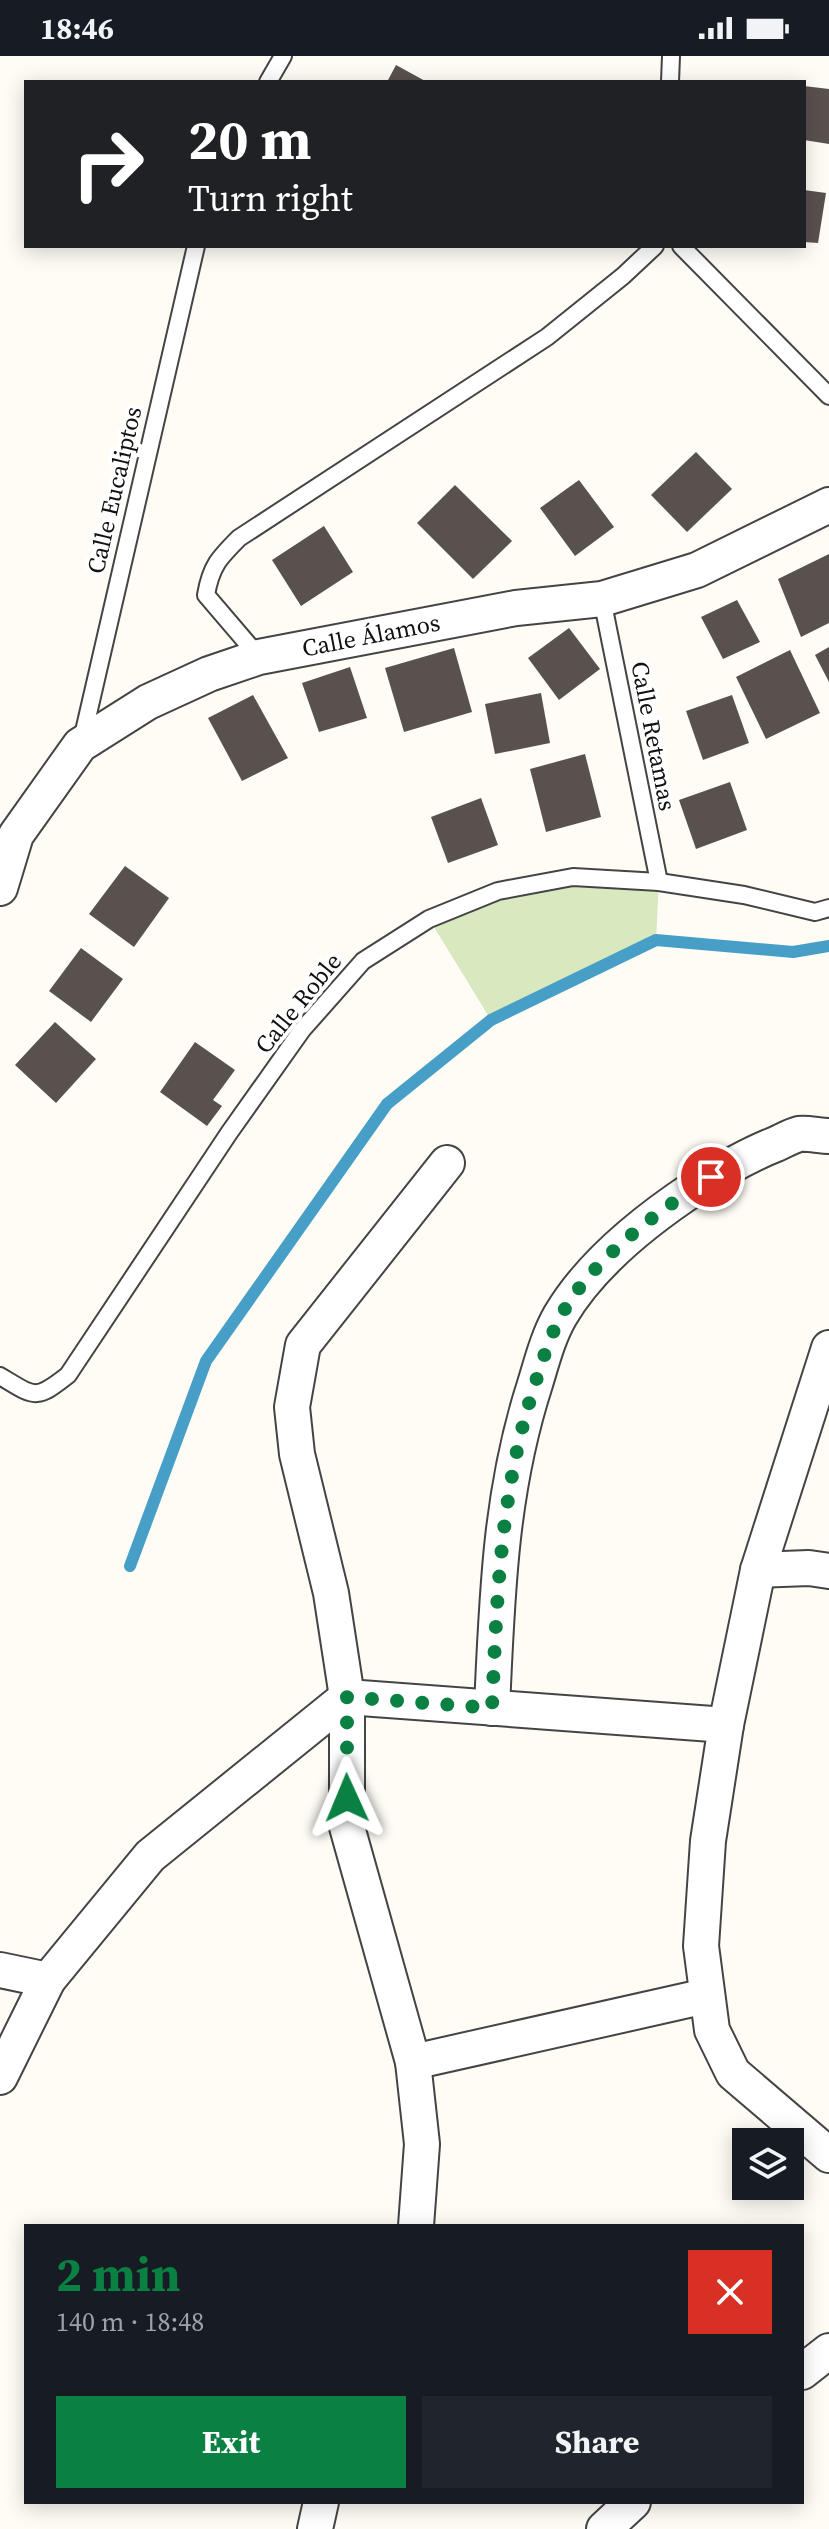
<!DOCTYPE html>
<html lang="en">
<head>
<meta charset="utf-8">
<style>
  body { margin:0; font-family:"Source Serif 4",serif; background:#20242c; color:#f1f3f6; height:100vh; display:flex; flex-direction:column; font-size:30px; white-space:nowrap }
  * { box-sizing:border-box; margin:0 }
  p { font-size:26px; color:#9ea1a6 }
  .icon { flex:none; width:44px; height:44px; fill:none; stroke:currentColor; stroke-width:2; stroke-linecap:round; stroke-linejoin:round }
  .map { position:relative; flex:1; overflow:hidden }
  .sheet { position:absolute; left:24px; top:2168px; width:780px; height:280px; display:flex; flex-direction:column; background:#171b24; border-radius:0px; box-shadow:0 4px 20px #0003 }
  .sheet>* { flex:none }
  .banner { position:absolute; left:24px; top:24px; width:782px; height:168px; border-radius:0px; box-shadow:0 4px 20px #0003; background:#202124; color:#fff; overflow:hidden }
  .fabs { position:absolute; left:732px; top:2072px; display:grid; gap:16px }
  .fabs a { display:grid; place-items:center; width:72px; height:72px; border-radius:0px; background:#171b24; box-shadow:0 4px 20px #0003; font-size:40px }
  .pin { position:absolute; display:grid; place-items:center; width:68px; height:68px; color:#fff; margin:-34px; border:4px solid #fff; border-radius:50%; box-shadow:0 2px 8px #0007 }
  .me { position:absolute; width:88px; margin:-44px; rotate:359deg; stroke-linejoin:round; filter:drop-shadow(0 0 6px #0008) }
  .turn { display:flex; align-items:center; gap:28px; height:168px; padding:0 32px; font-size:36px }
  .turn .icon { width:104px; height:104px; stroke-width:2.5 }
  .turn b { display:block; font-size:56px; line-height:68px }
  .round { display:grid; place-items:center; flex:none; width:84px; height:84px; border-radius:0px; background:#20242c }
  .head { display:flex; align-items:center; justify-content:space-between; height:136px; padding:0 32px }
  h1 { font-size:48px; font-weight:700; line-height:60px; color:#0b8043 }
  .cta { display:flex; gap:16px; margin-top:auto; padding:16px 32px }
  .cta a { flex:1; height:92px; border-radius:0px; background:#0b8043; color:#fff; font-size:32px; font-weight:700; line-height:92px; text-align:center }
  .cta a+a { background:#20242c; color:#f1f3f6 }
  .status { display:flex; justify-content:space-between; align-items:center; height:56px; padding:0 40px; background:#171b24; direction:ltr }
  .status svg { height:22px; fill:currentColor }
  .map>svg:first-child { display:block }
  .green { fill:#d8e8bf }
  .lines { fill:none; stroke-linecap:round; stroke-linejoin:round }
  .stream { stroke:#479fc7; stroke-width:12 }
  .building { fill:#59514e }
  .service-casing { stroke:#444; stroke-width:20 }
  .minor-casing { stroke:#444; stroke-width:38 }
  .service { stroke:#fff; stroke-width:16 }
  .minor { stroke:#fff; stroke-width:34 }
  .route { stroke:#0b8043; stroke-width:14; stroke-dasharray:0 25.2 }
  .labels { text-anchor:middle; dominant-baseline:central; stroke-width:8; stroke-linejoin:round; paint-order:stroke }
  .street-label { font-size:24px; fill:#111; stroke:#fff }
</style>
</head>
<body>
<div class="status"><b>18:46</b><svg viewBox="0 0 49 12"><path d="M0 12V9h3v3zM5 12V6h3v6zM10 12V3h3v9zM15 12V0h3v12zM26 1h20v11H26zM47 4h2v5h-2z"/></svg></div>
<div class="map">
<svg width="829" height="2473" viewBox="0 0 829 2473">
  <rect width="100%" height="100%" fill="#fefcf5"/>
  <!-- green -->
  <polygon class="green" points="573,821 659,826 656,884 491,964 429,863"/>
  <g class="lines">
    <!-- stream -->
    <polyline class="stream" points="130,1510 206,1305 387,1048 491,964 656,884 793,896 829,890"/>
  </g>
  <!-- building -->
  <g class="building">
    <polygon points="396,9 427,26 387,26"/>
    <polygon points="804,30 829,33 829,88 804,84"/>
    <polygon points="804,134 826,137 818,187 804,186"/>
    <polygon points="696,396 732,433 687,476 651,439"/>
    <polygon points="579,424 614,471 575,500 540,452"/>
    <polygon points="455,429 512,485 473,523 417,467"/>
    <polygon points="324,470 353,516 301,550 272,504"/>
    <polygon points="829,498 829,567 801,581 778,523"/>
    <polygon points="737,544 760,586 723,603 701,561"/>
    <polygon points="569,572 600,613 559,644 528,602"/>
    <polygon points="829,591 829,626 815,599"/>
    <polygon points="454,592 472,656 404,676 385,612"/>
    <polygon points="790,594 820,657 766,683 736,621"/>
    <polygon points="350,611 367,662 319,676 302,627"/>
    <polygon points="541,637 550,687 495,698 485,648"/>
    <polygon points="253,639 288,702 242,725 208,662"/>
    <polygon points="732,639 749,687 703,704 686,655"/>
    <polygon points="585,698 601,761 546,776 530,713"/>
    <polygon points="730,726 747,774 696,793 679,744"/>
    <polygon points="481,742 498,789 448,807 431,761"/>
    <polygon points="125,810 169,842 134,891 89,858"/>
    <polygon points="81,892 123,923 91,966 49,935"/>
    <polygon points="55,966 96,1003 56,1047 15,1009"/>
    <polygon points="195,986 235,1014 213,1044 222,1050 207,1070 160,1036"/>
  </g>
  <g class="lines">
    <defs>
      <g id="service">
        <polyline points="268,26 283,0"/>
        <polyline points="670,26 671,0"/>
        <polyline points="681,190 829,340"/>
        <polyline points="602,543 659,826"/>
        <path d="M259,601l-53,-62c5,-29 13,-37 33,-57l308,-201 76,-61 32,-30"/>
        <polyline points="82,684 196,190"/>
        <path d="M0,1320c35,21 35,25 68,-1l161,-242 73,-103 61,-69 66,-42 69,-28 75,-14 86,5 85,13 71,17 14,-4"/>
      </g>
      <g id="minor">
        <polyline points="0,832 16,779 80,689 148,646 209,618 259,601 516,552 602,543 697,514 829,449"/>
        <polyline points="829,1292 758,1514 726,1669 708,1785 701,1890 712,1974 733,2017 829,2099"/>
        <polyline points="758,1514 809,1512 829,1515"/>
        <path d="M492,1652c5,-112 8,-216 43,-324 7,-23 13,-47 25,-68 31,-53 86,-96 136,-129 26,-17 52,-32 80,-43 7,-3 15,-8 23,-10 9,-1 21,2 30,2"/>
        <polyline points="0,1914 48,1924"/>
        <polyline points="413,2006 706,1940"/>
        <polyline points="0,2021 48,1924 150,1800 347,1641 726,1669"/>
        <polyline points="416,2170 422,2088 413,2006 347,1771 347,1641 331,1537 297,1398 292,1351 303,1289 447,1107"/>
        <polyline points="802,2316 829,2295"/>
        <polyline points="315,2473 321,2446"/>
        <polyline points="604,2473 633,2446"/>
      </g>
    </defs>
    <!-- service casing -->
    <use href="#service" class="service-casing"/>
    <!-- minor casing -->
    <use href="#minor" class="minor-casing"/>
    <!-- service -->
    <use href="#service" class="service"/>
    <!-- minor -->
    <use href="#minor" class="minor"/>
  </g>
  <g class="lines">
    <!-- route -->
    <path class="route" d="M347,1742v-101l145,11c5,-111 8,-217 43,-324 10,-32 19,-61 39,-89 35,-48 88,-86 137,-118"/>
  </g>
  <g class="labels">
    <!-- street labels -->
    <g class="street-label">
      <text transform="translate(114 434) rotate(-77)">Calle Eucaliptos</text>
      <text transform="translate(371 579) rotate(-11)">Calle Álamos</text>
      <text transform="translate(654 680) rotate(79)">Calle Retamas</text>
      <text transform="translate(298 947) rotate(-51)">Calle Roble</text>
    </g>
  </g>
</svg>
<div class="fabs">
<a><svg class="icon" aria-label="layers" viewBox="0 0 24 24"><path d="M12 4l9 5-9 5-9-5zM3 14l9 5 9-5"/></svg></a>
</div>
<div class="pin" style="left:711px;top:1121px;background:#d93025"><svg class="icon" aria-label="arrive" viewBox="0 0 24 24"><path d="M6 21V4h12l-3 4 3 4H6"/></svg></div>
<svg class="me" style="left:347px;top:1742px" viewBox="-20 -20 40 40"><path d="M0-17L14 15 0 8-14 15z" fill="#0b8043" stroke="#fff" stroke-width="4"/></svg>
<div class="banner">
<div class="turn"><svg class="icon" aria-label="right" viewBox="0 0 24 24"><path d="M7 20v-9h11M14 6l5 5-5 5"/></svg><div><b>20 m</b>Turn right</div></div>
</div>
<section class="sheet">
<div class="head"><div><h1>2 min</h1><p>140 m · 18:48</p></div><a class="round" style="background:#d93025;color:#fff"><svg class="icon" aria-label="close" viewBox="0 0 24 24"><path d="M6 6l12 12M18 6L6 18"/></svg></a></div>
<div class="cta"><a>Exit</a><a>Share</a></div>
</section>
</div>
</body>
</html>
